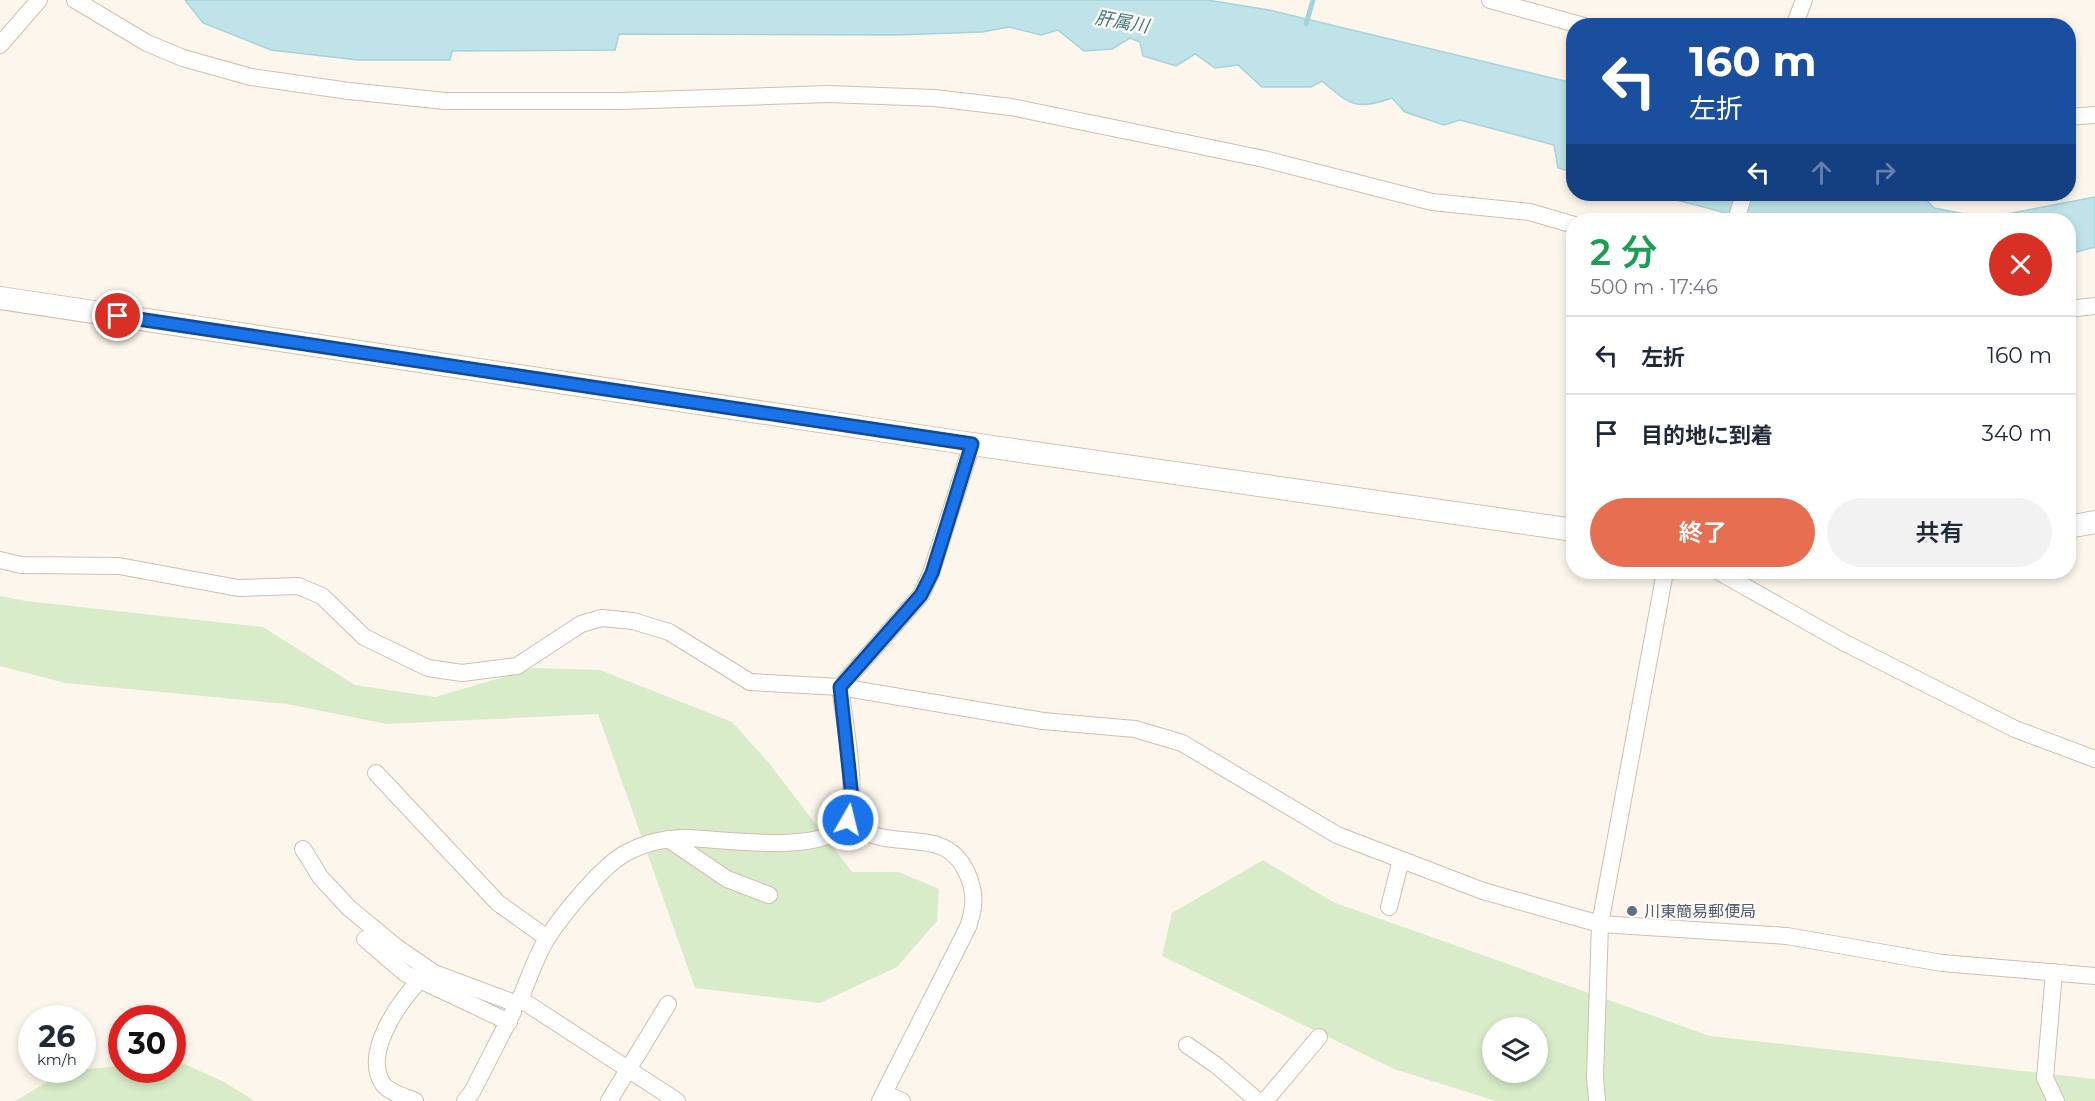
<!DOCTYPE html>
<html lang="ja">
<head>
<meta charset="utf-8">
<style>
  body { margin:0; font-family:Montserrat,"Noto Sans JP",sans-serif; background:#f2f2f3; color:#1f2937; height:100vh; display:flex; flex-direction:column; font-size:22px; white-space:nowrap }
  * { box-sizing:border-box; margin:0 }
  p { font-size:20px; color:#747a83 }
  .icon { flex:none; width:33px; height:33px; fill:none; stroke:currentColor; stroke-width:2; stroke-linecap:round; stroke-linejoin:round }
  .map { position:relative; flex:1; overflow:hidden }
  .side { position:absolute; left:1566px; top:213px; width:510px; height:366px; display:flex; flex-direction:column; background:#fff; border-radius:24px; box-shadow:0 3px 9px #0003 }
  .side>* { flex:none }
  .banner { position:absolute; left:1566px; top:18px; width:510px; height:183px; border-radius:24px; box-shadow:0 3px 9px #0003; background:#1a4fa0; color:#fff; overflow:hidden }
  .buttons { position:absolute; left:1482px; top:1017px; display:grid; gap:12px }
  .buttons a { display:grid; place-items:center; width:66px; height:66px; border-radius:50%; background:#fff; box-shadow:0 3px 9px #0003; font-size:30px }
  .speed { position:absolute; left:18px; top:1005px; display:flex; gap:12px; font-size:30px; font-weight:700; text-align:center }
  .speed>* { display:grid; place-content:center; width:78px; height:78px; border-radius:50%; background:#fff; box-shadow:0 3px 9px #0003; line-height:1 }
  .speed small { font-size:15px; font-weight:400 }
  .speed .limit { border:9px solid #d22; background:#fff; color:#111 }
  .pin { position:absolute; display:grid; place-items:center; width:51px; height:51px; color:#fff; margin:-26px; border:3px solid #fff; border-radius:50%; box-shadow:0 2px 6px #0007 }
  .me { position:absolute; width:66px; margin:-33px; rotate:8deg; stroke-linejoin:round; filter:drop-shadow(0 0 4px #0008) }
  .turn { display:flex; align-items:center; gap:21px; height:126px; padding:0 24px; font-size:27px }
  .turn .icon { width:78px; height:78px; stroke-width:2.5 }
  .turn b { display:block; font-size:42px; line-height:51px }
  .lanes { display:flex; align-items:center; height:57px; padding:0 24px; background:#0003; justify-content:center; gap:30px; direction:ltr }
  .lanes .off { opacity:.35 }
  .round { display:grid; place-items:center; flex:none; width:63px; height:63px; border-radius:32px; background:#f2f2f3 }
  .headline { display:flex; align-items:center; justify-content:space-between; height:102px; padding:0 24px }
  h1 { font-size:36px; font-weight:600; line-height:45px; color:#1e9e55 }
  .cta { display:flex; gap:12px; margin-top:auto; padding:12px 24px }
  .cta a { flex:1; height:69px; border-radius:36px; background:#e76f51; color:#fff; font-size:24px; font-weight:600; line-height:69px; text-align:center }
  .cta a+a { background:#f2f2f3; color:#1f2937 }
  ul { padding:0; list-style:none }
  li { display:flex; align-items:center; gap:18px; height:78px; padding:0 24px; border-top:2px solid #e0e1e3 }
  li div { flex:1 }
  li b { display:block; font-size:22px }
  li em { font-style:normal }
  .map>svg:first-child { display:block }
  .green { fill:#d8ecc9; fill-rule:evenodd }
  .water { fill:#bfe3e8; stroke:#a5d3da; stroke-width:1.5 }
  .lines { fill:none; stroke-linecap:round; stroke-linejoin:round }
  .stream { stroke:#a5d3da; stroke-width:5 }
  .street-casing { stroke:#d1beb0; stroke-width:18 }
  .secondary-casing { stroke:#d6c0b0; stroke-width:24 }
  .street { stroke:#fff; stroke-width:16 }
  .secondary { stroke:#fff; stroke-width:22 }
  .route-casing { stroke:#114b97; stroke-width:15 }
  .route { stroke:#1a73e8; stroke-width:10 }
  .service-dot { fill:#5c6f8a; stroke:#fffaf3; stroke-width:2 }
  .labels { text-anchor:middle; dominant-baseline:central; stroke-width:5; stroke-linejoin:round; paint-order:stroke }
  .service-label { font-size:16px; fill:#4e5e75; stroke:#fffaf3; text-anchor:start }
  .water-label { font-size:18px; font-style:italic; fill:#437c86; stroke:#fffaf3 }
</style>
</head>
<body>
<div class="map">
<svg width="2095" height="1101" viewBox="0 0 2095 1101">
  <rect width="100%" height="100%" fill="#fdf6ec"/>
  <!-- green -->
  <g class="green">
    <polygon points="0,596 26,601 263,627 355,685 435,697 534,668 600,670 732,722 769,763 852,872 899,872 939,889 937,921 897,967 820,1003 695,988 598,714 387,724 287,704 65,683 0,666"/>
    <path d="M1263,860l70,42 377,134 385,43v22h-599l-102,-32 -232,-113 10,-43zM1492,1028h46v44h-46z"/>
    <polygon points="173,1061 178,1061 224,1082 255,1101 15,1101 66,1071 121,1066 122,1070 172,1070"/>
  </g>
  <!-- water -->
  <g class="water">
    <path d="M185,0h1022l62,10 304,73v89l-15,-4 -4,-23 -94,-25 -16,5 -39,-13 -13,-14c-37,13 -41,7 -70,-17l-11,6h-49l-24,-22 -23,3 -20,-14 -19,12 -33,-10 -3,-14 -10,-4 -18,11 -28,2 -26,-21 -17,5 -32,-8 -27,5 -86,3 -277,-1 -4,16 -163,1 -2,9h-92l-87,-10 -68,-27z"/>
    <polygon points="1653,194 1921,194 1934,208 1986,218 2095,197 2095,247 2069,254 2068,220 1754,220"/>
  </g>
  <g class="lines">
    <!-- stream -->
    <polyline class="stream" points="1306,24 1313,0"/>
    <defs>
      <g id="street">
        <polyline points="75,0 147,43 183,58 251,77 349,91 445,101 619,101 828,94 934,98 1011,107 1264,159 1432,202 1530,212 1574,225"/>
        <polyline points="1490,0 1584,26"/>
        <polyline points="1794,26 1804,0"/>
        <polyline points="0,45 39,0"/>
        <polyline points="2068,117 2095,115"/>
        <polyline points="1736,220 1744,194"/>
        <polyline points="2068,309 2095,306"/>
        <polyline points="0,560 21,565 119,566 238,588 298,586 322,596 364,637 428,668 462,673 517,666 581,624 602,618 633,621 669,632 750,682 840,687 1043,721 1135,729 1182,743 1337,835 1483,891 1600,924 1787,936 1942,963 2095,976"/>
        <polyline points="1719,572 1845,643 2015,729 2095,759"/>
        <polyline points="376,773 498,903 547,938"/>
        <path d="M848,820c8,5 18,14 28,16 39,10 76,-4 93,42 7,18 5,31 -1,49l-88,174"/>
        <polyline points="668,839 727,879 769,895"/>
        <polyline points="303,849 321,878 349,908 395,946 434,973 517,1004"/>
        <polyline points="1389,907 1401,860"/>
        <polyline points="365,939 406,974 420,980"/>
        <polyline points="2054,972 2045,1078 2056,1101"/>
        <polyline points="1187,1045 1216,1065 1258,1101"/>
        <polyline points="885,1094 902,1101"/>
        <path d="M415,1101c-9,-4 -27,-9 -32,-17 -21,-31 17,-83 37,-104l89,42"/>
        <polyline points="465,1101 472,1092 513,1012"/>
        <polyline points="609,1101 668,1004"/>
        <path d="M677,1101l-157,-102c9,-20 16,-44 28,-62 15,-23 56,-74 80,-85 17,-9 34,-13 52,-14 36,-1 153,21 168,-20 10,-29 -4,-98 -8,-131l81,-92 10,-22 41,-129"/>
        <polyline points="1265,1101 1319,1037"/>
        <polyline points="1597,1101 1595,1077 1600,924 1665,572"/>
      </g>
      <g id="secondary">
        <polyline points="0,298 972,444 1574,530"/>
        <polyline points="2068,527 2095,522"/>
      </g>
    </defs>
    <!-- street casing -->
    <use href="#street" class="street-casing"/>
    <!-- secondary casing -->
    <use href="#secondary" class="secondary-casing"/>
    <!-- street -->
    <use href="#street" class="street"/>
    <!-- secondary -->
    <use href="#secondary" class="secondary"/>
  </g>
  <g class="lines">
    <defs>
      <polyline id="route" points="118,316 972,444 932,573 921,595 840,687 852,797 848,820"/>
    </defs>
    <!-- route casing -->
    <use href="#route" class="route-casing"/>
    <!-- route -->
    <use href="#route" class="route"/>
  </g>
  <!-- markers -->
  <circle class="service-dot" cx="1632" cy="911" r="6"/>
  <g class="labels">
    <!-- service labels -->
    <g class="service-label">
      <text x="1644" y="911">川東簡易郵便局</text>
    </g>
    <!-- water labels -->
    <g class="water-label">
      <text transform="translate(1122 22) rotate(10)">肝属川</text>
    </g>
  </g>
</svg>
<div class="buttons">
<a><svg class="icon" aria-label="layers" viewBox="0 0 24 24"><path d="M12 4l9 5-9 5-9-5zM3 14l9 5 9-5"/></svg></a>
</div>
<div class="speed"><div>26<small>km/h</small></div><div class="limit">30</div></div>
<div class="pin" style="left:118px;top:316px;background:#d93025"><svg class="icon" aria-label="arrive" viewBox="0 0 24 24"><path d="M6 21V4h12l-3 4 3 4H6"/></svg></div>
<svg class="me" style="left:848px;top:820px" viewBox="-20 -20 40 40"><circle r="17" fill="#1a73e8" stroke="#fff" stroke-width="3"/><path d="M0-11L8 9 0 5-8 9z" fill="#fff"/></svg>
<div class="banner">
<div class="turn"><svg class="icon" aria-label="left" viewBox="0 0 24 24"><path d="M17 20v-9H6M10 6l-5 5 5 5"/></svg><div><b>160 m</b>左折</div></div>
<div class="lanes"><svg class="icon" aria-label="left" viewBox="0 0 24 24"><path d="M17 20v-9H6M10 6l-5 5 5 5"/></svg><svg class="icon off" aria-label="ahead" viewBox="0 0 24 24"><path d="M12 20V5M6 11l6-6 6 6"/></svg><svg class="icon off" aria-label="right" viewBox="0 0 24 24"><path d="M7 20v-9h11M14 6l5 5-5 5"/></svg></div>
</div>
<section class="side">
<div class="headline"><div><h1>2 分</h1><p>500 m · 17:46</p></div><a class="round" style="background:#d93025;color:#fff"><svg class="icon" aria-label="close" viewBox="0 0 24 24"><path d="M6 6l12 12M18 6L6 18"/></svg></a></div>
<ul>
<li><svg class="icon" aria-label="left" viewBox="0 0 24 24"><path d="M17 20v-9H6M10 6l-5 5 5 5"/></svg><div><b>左折</b></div><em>160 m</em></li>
<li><svg class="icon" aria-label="arrive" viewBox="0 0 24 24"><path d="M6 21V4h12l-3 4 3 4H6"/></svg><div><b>目的地に到着</b></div><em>340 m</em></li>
</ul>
<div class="cta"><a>終了</a><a>共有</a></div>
</section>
</div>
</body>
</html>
